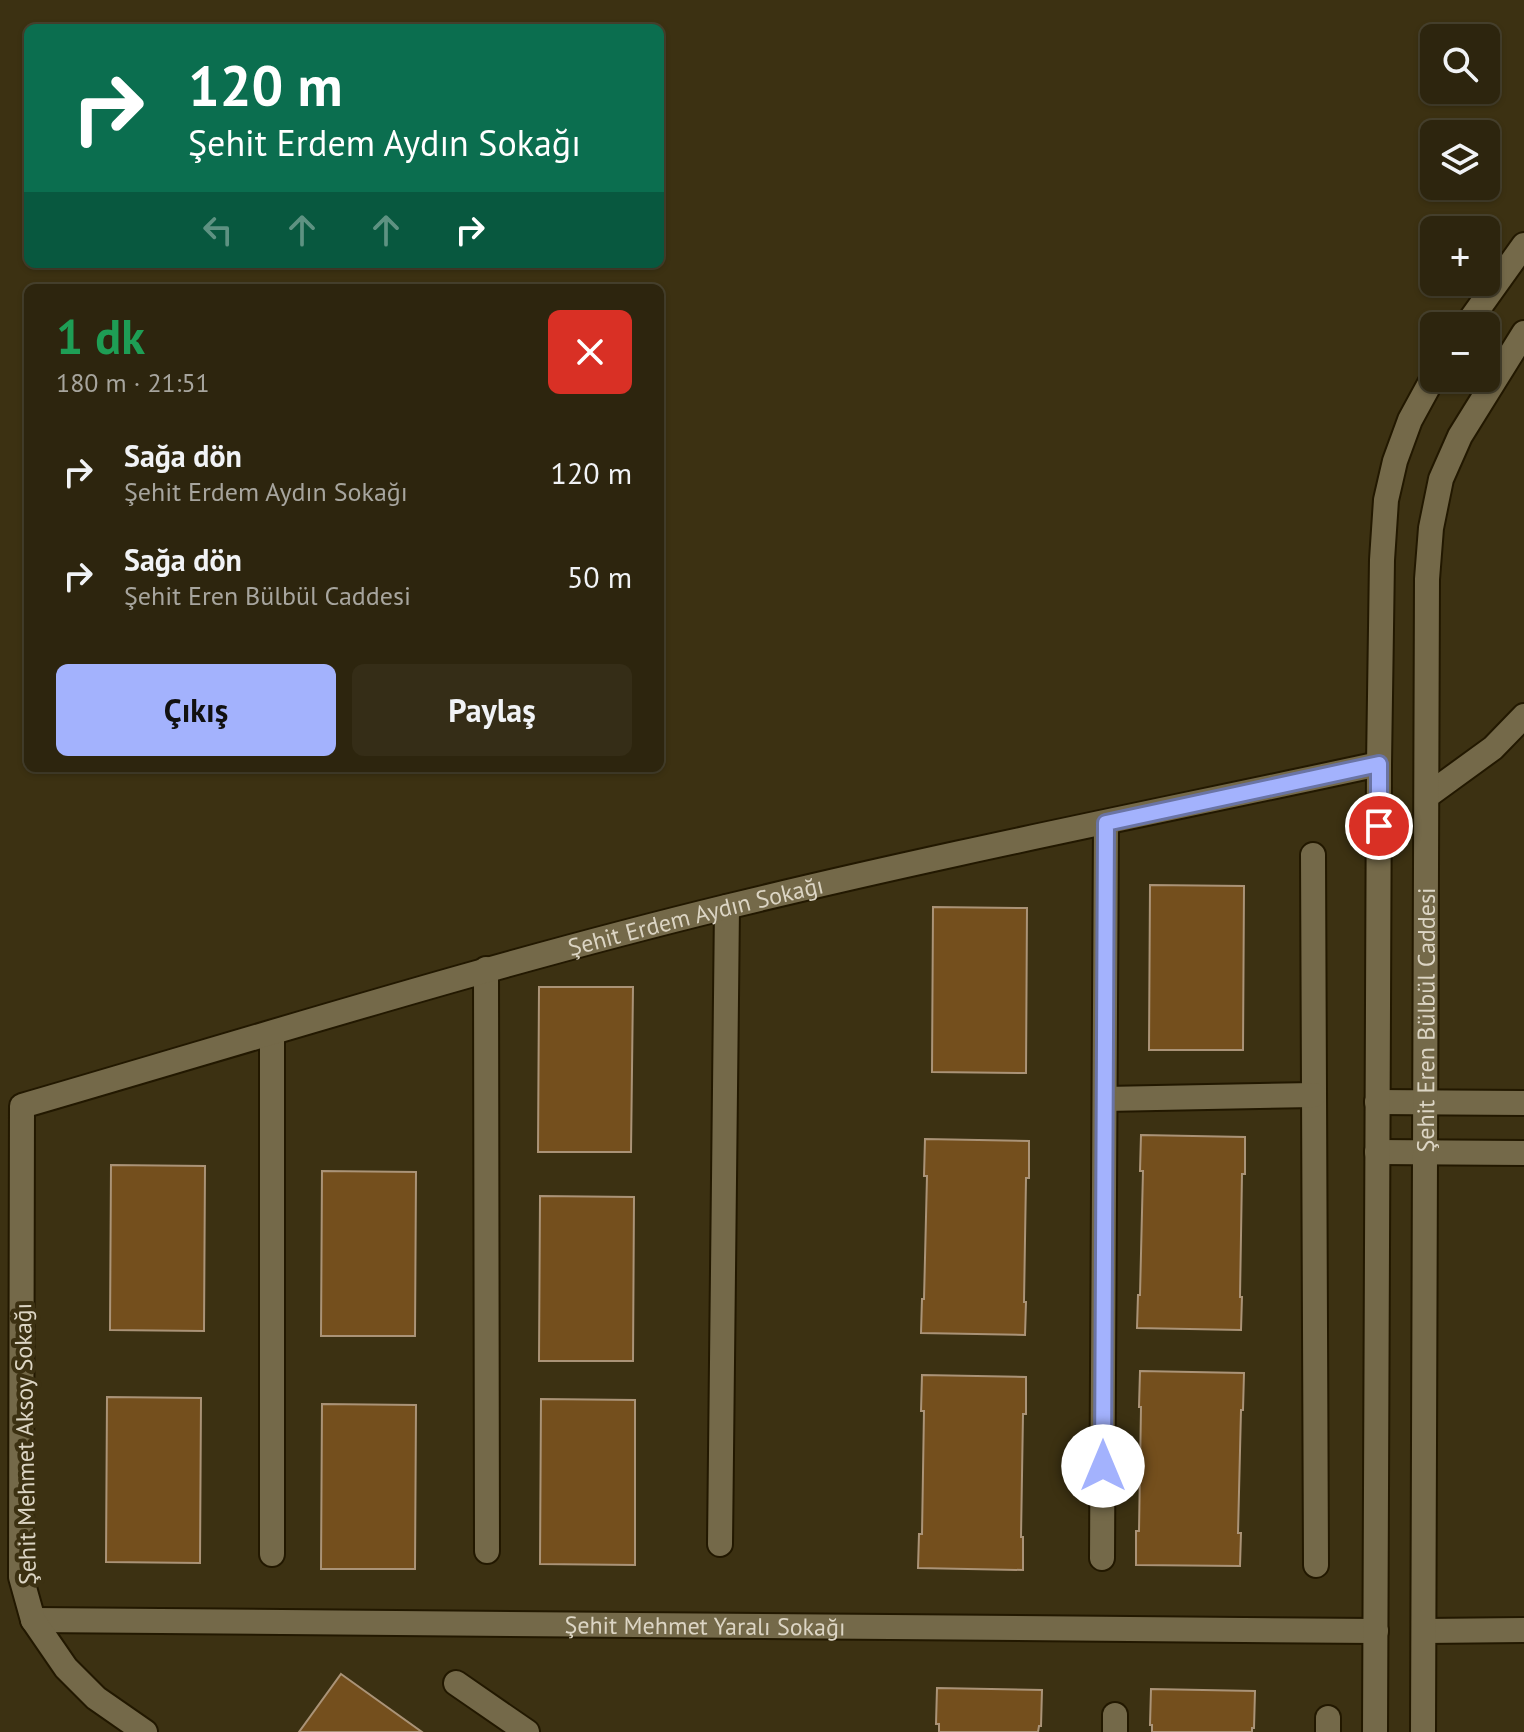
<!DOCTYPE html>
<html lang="tr">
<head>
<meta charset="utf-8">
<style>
  body { margin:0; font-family:"PT Sans",sans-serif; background:#352d17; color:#f1f3f6; height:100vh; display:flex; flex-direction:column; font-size:30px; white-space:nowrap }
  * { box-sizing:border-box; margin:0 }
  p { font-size:26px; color:#a7a59e }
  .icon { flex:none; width:44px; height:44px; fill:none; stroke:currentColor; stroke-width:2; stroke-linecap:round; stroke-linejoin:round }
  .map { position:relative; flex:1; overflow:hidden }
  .details { position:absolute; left:24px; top:284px; width:640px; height:488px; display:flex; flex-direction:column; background:#2d250e; border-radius:12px; box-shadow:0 2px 6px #0004,0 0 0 2px #48422e }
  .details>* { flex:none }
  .guide { position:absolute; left:24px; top:24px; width:640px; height:244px; border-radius:12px; box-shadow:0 2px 6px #0004,0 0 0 2px #48422e; background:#0b6e4f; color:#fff; overflow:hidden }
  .buttons { position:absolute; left:1420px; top:24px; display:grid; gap:16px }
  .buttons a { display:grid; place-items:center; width:80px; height:80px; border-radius:12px; background:#2d250e; box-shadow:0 2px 6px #0004,0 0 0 2px #48422e; font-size:40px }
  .pin { position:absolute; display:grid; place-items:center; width:68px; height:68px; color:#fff; margin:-34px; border:4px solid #fff; border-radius:50%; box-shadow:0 2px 8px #0007 }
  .me { position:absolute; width:88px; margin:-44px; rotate:0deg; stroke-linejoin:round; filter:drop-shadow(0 0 6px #0008) }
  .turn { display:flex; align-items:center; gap:28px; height:168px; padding:0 32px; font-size:36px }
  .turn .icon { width:104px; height:104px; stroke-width:2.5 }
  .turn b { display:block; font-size:56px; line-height:68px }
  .lanes { display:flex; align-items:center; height:76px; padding:0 32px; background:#0003; justify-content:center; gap:40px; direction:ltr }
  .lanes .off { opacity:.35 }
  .round { display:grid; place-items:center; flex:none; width:84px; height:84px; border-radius:12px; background:#352d17 }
  .overview { display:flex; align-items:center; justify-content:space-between; height:136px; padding:0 32px }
  h1 { font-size:48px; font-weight:700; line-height:60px; color:#1e9e55 }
  .action { display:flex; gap:16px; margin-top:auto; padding:16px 32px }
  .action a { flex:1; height:92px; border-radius:12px; background:#a3b2fd; color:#111; font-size:32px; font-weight:700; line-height:92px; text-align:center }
  .action a+a { background:#352d17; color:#f1f3f6 }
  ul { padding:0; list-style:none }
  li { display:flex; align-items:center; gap:24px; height:104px; padding:0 32px }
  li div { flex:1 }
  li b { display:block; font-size:30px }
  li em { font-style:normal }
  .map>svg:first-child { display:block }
  .building { fill:#744f1d; stroke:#aa9377; stroke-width:2 }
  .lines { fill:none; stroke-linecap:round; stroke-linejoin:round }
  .minor-casing { stroke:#221800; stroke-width:28 }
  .tertiary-casing { stroke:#221800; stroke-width:28 }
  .minor { stroke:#746949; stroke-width:24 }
  .tertiary { stroke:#746949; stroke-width:24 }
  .route-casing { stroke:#6a74a4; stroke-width:20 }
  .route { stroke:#a3b2fd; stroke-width:14 }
  .labels { text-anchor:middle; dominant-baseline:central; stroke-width:8; stroke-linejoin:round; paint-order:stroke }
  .street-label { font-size:24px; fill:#dcd5c4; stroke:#3c3112 }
</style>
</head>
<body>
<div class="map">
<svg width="1524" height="1732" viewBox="0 0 1524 1732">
  <rect width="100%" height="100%" fill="#3c3112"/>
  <!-- building -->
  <g class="building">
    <polygon points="1150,885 1244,886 1243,1050 1149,1050"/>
    <polygon points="933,907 1027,908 1026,1073 932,1072"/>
    <polygon points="539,987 633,987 631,1152 538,1152"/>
    <polygon points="1141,1135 1245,1137 1245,1174 1242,1174 1240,1297 1242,1297 1241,1330 1137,1328 1138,1295 1140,1295 1143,1171 1140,1171"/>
    <polygon points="925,1139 1029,1141 1029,1178 1026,1178 1024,1302 1026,1302 1025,1335 921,1333 922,1299 924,1299 927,1176 924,1176"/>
    <polygon points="111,1165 205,1166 204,1331 110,1330"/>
    <polygon points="322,1171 416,1172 415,1336 321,1336"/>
    <polygon points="540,1196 634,1197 633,1361 539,1361"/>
    <polygon points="1140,1371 1244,1373 1243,1410 1241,1410 1238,1533 1241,1533 1240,1566 1136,1565 1136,1531 1139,1531 1141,1407 1139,1407"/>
    <polygon points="922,1375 1026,1377 1026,1414 1023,1414 1021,1537 1023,1537 1023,1570 918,1568 919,1534 922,1534 924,1411 921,1411"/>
    <polygon points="107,1397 201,1398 200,1563 106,1562"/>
    <polygon points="541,1399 635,1400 635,1565 540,1564"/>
    <polygon points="322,1404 416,1405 415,1569 321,1569"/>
    <polygon points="341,1674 422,1732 299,1732"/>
    <polygon points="937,1688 1042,1690 1041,1726 1039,1726 1038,1732 939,1732 939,1724 936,1724"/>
    <polygon points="1151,1689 1255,1691 1254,1728 1252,1728 1252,1732 1152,1732 1152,1725 1150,1725"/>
  </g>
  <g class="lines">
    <defs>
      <g id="minor">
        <polyline points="1427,796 1493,748 1524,716"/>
        <polyline points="1313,855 1316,1565"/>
        <polyline points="486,969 487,1551"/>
        <polyline points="1105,1099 1314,1095"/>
        <polyline points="720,1544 727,907"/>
        <polyline points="272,1554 272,1033"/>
        <polyline points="1102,1558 1106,823"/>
        <path id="s1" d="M33,1620l1343,11"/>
        <polyline points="1424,1631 1524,1630"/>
        <polyline points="456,1683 527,1732"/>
        <path id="s2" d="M145,1732l-49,-34 -30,-30 -33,-48 -12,-43 1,-471c234,-68 467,-141 704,-199 216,-53 435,-96 653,-143"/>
        <polyline points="1115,1732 1115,1715"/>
        <polyline points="1328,1732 1328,1718"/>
      </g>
      <g id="tertiary">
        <polyline points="1466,326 1524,245"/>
        <polyline points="1377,1102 1524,1103"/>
        <polyline points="1377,1152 1524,1153"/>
        <polyline points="1375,1732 1379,764 1382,560 1386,500 1395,461 1410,420 1434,376"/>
        <path id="s3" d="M1423,1732l4,-1153 4,-51 10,-49 19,-43 64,-103"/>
      </g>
    </defs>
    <!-- minor casing -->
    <use href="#minor" class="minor-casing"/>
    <!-- tertiary casing -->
    <use href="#tertiary" class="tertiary-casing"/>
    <!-- minor -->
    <use href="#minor" class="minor"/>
    <!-- tertiary -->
    <use href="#tertiary" class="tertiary"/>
  </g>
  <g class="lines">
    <defs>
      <polyline id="route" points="1103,1466 1106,823 1379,764 1379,826"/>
    </defs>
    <!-- route casing -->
    <use href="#route" class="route-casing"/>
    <!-- route -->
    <use href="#route" class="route"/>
  </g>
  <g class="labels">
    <!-- street labels -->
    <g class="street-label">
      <text stroke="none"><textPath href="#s2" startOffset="1376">Şehit Erdem Aydın Sokağı</textPath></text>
      <text stroke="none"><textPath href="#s3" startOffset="712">Şehit Eren Bülbül Caddesi</textPath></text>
      <text transform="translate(25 1444) rotate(-91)">Şehit Mehmet Aksoy Sokağı</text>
      <text stroke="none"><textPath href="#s1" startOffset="672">Şehit Mehmet Yaralı Sokağı</textPath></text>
    </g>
  </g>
</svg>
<div class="buttons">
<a><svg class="icon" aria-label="search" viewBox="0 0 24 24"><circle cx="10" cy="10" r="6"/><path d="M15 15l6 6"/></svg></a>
<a><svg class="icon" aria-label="layers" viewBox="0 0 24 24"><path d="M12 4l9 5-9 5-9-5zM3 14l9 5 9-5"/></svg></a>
<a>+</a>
<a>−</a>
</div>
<div class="pin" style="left:1379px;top:826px;background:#d93025"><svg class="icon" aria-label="arrive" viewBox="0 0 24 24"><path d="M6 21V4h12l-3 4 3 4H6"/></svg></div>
<svg class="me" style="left:1103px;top:1466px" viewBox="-20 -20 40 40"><circle r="19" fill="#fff"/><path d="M0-13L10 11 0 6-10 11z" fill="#a3b2fd"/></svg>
<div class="guide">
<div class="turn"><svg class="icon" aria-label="right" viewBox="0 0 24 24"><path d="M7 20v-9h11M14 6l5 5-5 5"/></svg><div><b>120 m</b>Şehit Erdem Aydın Sokağı</div></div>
<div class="lanes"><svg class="icon off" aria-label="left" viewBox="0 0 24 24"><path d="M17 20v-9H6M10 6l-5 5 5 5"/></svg><svg class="icon off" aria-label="ahead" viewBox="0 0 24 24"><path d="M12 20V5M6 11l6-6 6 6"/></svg><svg class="icon off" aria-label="ahead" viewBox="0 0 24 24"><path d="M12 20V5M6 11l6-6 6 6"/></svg><svg class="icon" aria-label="right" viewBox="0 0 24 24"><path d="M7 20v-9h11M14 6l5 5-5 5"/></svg></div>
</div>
<section class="details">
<div class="overview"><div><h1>1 dk</h1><p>180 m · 21:51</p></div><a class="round" style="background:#d93025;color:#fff"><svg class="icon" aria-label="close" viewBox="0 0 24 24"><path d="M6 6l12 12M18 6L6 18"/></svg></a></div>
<ul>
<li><svg class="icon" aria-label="right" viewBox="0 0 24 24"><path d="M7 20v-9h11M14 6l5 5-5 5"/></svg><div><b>Sağa dön</b><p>Şehit Erdem Aydın Sokağı</p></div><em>120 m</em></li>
<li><svg class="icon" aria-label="right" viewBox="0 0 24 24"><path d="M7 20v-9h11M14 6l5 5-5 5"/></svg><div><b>Sağa dön</b><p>Şehit Eren Bülbül Caddesi</p></div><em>50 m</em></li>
</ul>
<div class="action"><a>Çıkış</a><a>Paylaş</a></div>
</section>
</div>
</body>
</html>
